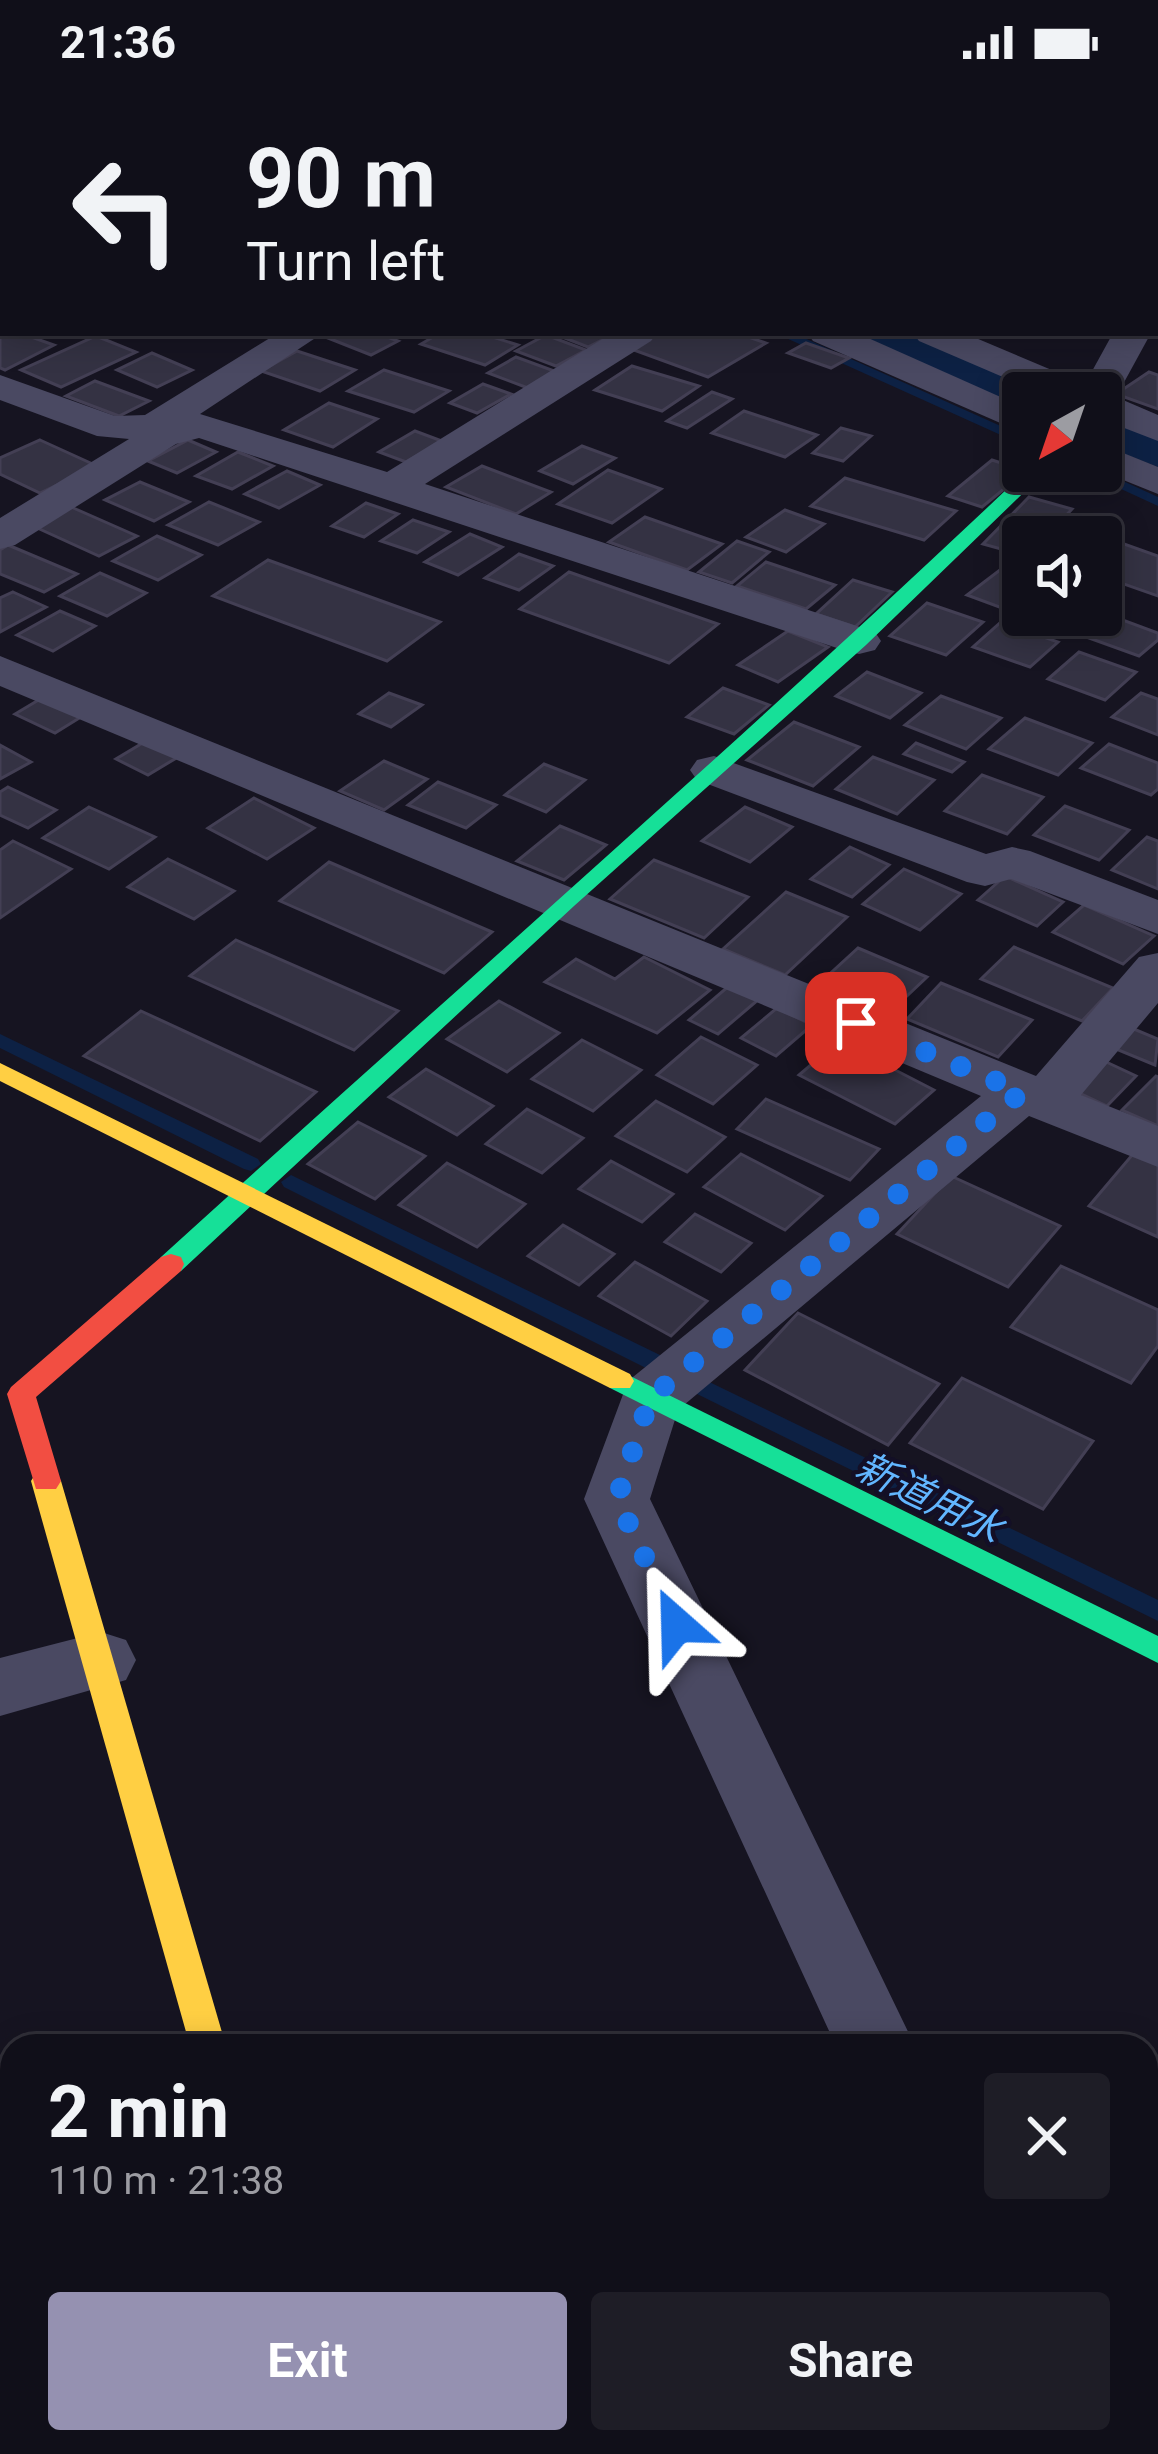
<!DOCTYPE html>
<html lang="en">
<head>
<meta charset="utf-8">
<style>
  body { margin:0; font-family:Roboto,"Noto Sans JP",sans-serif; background:#1e1d26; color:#f1f3f6; height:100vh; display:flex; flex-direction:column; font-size:45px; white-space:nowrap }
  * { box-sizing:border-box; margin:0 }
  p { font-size:39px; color:#9c9ca2 }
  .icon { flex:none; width:66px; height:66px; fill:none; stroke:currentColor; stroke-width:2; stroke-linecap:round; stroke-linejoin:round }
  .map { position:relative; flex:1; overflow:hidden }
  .drawer { position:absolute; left:0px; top:1950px; width:1158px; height:420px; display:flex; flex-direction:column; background:#100f19; border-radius:36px 36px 0 0; box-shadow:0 6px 30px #0003,0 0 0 3px #302f38 }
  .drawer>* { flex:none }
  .hud { position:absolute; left:0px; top:0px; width:1158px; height:252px; box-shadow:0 6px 30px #0003,0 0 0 3px #302f38; background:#100f19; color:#f1f3f6; overflow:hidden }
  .needle { width:78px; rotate:220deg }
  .controls { position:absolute; left:1002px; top:288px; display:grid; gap:24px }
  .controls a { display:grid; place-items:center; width:120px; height:120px; border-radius:12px; background:#100f19; box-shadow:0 6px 30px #0003,0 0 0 3px #302f38; font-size:60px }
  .pin { position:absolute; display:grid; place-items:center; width:102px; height:102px; color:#fff; margin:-51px; border-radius:24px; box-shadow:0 6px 18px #0006 }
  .me { position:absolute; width:132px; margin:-66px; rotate:335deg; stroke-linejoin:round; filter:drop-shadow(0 0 9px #0008) }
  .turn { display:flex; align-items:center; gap:42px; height:252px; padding:0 48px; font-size:54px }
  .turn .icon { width:156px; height:156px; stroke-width:2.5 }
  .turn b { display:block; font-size:84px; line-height:102px }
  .round { display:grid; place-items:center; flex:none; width:126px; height:126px; border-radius:12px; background:#1e1d26 }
  .overview { display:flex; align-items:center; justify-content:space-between; height:204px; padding:0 48px }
  h1 { font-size:72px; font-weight:700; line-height:90px }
  .action { display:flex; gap:24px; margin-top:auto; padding:24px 48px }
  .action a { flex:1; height:138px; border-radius:12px; background:#9591b1; color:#fff; font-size:48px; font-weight:700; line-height:138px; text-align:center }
  .action a+a { background:#1e1d26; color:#f1f3f6 }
  .status { display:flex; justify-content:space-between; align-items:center; height:84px; padding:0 60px; background:#100f19; direction:ltr }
  .status svg { height:33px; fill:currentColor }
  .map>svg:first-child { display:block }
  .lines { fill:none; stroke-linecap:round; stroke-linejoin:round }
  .stream { fill:#0d2144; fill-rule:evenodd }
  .canal { fill:#0d2144; fill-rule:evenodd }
  .building { fill:#343243; stroke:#433f54; stroke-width:3 }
  .street { fill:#4a4962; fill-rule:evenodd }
  .fast { fill:#16e098; fill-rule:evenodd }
  .slow { fill:#ffcf43; fill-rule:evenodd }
  .jam { fill:#f24e42; fill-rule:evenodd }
  .route { stroke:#1a73e8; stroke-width:21; stroke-dasharray:0 37.8 }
  .labels { text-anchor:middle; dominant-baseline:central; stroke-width:9; stroke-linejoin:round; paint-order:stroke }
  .water-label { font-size:39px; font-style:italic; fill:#62b6ff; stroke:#130f26 }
</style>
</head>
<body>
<div class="status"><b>21:36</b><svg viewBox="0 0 49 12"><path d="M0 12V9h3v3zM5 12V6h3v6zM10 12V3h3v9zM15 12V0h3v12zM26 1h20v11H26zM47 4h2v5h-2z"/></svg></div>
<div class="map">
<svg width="1158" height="2370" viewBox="0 0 1158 2370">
  <rect width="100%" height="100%" fill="#161421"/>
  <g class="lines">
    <!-- stream -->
    <g class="stream">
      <rect x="0" y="69" width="3" height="6"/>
      <polygon points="775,249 793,249 1023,352 1023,361"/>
      <polygon points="1082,387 1101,387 1158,413 1158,422"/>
      <polygon points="0,950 258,1075 261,1080 251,1087 244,1085 0,964"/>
      <polygon points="291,1091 664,1273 667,1279 664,1285 648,1285 284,1103 281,1098"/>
      <polygon points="699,1293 1158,1516 1158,1537 691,1307 688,1301 691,1295"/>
    </g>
    <!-- canal -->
    <g class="canal">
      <polygon points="0,30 3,31 3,53 0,52"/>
      <polygon points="862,249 919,249 1039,301 1045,309 1023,309 1023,323 1007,319 868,258"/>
      <polygon points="1101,330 1158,352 1158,383 1101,361"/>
    </g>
  </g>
  <!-- building -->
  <g class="building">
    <polygon points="0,242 3,249 20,249 54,261 5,286 0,284"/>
    <polygon points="338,249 377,249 398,257 371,271 328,254"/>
    <polygon points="440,249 480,249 518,261 485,281 421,260"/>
    <polygon points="552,249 610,249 614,250 588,263"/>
    <polygon points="661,249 737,249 766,259 708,293 631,265"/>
    <polygon points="546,251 586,266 556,282 516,267"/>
    <polygon points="96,252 136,268 61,303 21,286"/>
    <polygon points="806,259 849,274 831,284 788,269"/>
    <polygon points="297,267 355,286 320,307 261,287"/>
    <polygon points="152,269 192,286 157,303 117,286"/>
    <polygon points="516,273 557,288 528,304 488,289"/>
    <polygon points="632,282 699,302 662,327 595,306"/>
    <polygon points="384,286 449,307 414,328 348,307"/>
    <polygon points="1149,288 1158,291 1158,325 1116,310"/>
    <polygon points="95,297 149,317 119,332 66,312"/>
    <polygon points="483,300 511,310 477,329 450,319"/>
    <polygon points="712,308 732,315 687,344 667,337"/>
    <polygon points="329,319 377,335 333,363 284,346"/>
    <polygon points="744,327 817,351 785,373 712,349"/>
    <polygon points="841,344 871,352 843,377 813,369"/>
    <polygon points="415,347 442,357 406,378 379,368"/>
    <polygon points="40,356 97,382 40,409 0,390 0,374"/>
    <polygon points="188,356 216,368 177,389 148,377"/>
    <polygon points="582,362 615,374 573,400 540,387"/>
    <polygon points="238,368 273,382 232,405 196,392"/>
    <polygon points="992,376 1026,387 982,423 948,412"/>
    <polygon points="482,382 551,408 516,430 446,403"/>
    <polygon points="608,386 661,405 612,439 558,420"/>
    <polygon points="287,387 320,401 279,424 245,410"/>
    <polygon points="845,394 956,427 924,456 811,422"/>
    <polygon points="140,398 189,418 154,437 105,416"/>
    <polygon points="1029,413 1072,425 1046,453 1023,453 1023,471 983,460"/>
    <polygon points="209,418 259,438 218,461 168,441"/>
    <polygon points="366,419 398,430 364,453 332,442"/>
    <polygon points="71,423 137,452 99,472 33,442"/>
    <polygon points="785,426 824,440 786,468 746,453"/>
    <polygon points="645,433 722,460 687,486 609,458"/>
    <polygon points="413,436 449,448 417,469 381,457"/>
    <polygon points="470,450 502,463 458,491 425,478"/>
    <polygon points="1096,450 1158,472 1158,512 1101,492 1101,453 1092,453"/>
    <polygon points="157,452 201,471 158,496 113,477"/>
    <polygon points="737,457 769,468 732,499 699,488"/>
    <polygon points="8,461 77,490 44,508 0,490 0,466"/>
    <polygon points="519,470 553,482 519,506 485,494"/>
    <polygon points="268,476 440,538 387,577 213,512"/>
    <polygon points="766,478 835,501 806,525 737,502"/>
    <polygon points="1000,486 1023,495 1023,531 1053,531 1043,539 967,511"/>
    <polygon points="569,488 718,540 669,579 520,525"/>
    <polygon points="100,489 146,509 107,532 60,512"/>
    <polygon points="853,496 892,508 855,543 816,530"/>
    <polygon points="13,508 46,523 0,548 0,514"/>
    <polygon points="927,519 983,538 946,571 890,552"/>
    <polygon points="60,527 95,542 53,567 17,551"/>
    <polygon points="1101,528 1158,549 1158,556 1139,572 1075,549"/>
    <polygon points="1001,538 1058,558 1030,583 973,563"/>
    <polygon points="788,547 828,563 778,598 738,581"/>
    <polygon points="1079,568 1136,588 1105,616 1048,595"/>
    <polygon points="867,588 921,609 890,634 836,612"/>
    <polygon points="723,604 769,621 734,650 687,633"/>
    <polygon points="389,609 422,621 391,643 359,630"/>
    <polygon points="1141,609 1158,615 1158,651 1112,633"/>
    <polygon points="941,612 1001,634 966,665 905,641"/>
    <polygon points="42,614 81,633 55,649 15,630"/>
    <polygon points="1025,634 1092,659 1058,691 989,665"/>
    <polygon points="794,638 859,663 813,702 747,676"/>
    <polygon points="146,657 178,673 148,691 116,675"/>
    <polygon points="916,659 964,678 952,688 904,670"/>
    <polygon points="1109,660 1158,679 1158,705 1151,711 1081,684"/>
    <polygon points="0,661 31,678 0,695"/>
    <polygon points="873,673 934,696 897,730 836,705"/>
    <polygon points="384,677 427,695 384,726 340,707"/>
    <polygon points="544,680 585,696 546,728 505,711"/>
    <polygon points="982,691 1043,713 1007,750 945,727"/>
    <polygon points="438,698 496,721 466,744 408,721"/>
    <polygon points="8,703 56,726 28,744 0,731 0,708"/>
    <polygon points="254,714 314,744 267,775 208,744"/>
    <polygon points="1065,722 1129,746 1099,776 1034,751"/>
    <polygon points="89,723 155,753 109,785 43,754"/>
    <polygon points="745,723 792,743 750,778 702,757"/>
    <polygon points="560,742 606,761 564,796 517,777"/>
    <polygon points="1147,753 1158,757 1158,805 1112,786"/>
    <polygon points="13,757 71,785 0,834 0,766"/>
    <polygon points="850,763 889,781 852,813 811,795"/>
    <polygon points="168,775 234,807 194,835 128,803"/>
    <polygon points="654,776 748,813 704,854 610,815"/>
    <polygon points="329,778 492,848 444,889 280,817"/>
    <polygon points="904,785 961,810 920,846 863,820"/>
    <polygon points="1005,792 1063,818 1037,842 978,816"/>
    <polygon points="786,808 847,833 785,891 723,865"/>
    <polygon points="1084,821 1154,852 1123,880 1053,848"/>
    <polygon points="236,856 398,927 354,966 190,892"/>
    <polygon points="1014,863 1113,904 1082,937 981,895"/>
    <polygon points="858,864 927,893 891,927 822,897"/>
    <polygon points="644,873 710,906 657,949 545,898 576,875 615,895"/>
    <polygon points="941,899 1032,936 998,973 907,935"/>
    <polygon points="730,901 759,915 718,950 689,936"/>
    <polygon points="499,917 559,949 507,988 447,955"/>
    <polygon points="777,924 812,941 776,972 741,954"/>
    <polygon points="141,927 316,1008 260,1057 84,972"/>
    <polygon points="1129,943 1158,955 1155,981 1111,963"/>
    <polygon points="701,953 757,981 713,1020 657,991"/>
    <polygon points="582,956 641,986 593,1027 532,995"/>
    <polygon points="839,957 934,1006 895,1040 799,991"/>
    <polygon points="1102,976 1136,992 1107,1022 1073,1006"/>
    <polygon points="426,985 493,1022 457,1051 389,1013"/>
    <polygon points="1156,992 1158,993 1158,1042 1122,1026"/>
    <polygon points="766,1015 879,1065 850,1096 737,1045"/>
    <polygon points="656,1017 725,1053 687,1088 616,1052"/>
    <polygon points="527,1025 583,1054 542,1089 486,1060"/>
    <polygon points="358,1038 425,1072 375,1115 308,1080"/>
    <polygon points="741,1070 822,1112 785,1146 704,1103"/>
    <polygon points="1133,1070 1158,1081 1158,1153 1089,1122"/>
    <polygon points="611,1077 673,1110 642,1138 579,1105"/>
    <polygon points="447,1079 525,1120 477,1163 399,1121"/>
    <polygon points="951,1092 1060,1142 1008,1203 897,1150"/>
    <polygon points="695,1130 751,1159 721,1188 665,1158"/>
    <polygon points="563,1141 614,1170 579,1201 528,1172"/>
    <polygon points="635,1178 707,1217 671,1252 599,1212"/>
    <polygon points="1061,1182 1158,1226 1158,1262 1131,1299 1011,1243"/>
    <polygon points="798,1229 939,1300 888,1361 745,1286"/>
    <polygon points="962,1294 1093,1357 1043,1425 910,1359"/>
  </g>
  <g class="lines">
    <!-- street -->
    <g class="street">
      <polygon points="66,0 100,0 64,3"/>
      <rect x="0" y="49" width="3" height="20"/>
      <polygon points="1158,190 1158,216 1155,217 1155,191"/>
      <polygon points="278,249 323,249 200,330 387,388 612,249 657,249 651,257 425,400 875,548 881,557 875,566 859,570 843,566 199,354 176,360 15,461 0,465 0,434 129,355 97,352 0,316 0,291 115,332 145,331"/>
      <polygon points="807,249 857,249 1023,323 1023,349 813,257"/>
      <polygon points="913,249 964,249 1085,300 1113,249 1151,249 1116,313 1158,331 1158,357 1101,335 1101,309 1040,309 919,257"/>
      <polygon points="1101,360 1158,383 1158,410 1101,387"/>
      <polygon points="0,572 1036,992 1139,873 1158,869 1158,919 1081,1011 1158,1042 1158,1083 1029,1032 678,1326 650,1415 915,1962 836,1962 584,1415 628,1297 981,1012 0,602"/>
      <polygon points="714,672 986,770 1012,763 1030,767 1158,816 1158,850 1011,795 985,802 967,798 697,696 690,686 697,676"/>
      <polygon points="101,1548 126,1556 136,1576 126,1596 0,1632 0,1574"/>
      <polygon points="274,2358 362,2358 366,2370 278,2370"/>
      <polygon points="1020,2358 1109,2358 1114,2370 1025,2370"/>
    </g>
    <!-- fast -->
    <g class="fast">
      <path d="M1026,387h20l-180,174 -292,261 -393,365h-20l-3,-7 3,-7c288,-262 583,-518 865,-786z"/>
      <polygon points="620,1287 1158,1552 1158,1579 610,1304 606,1297 610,1290"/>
    </g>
    <!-- slow -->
    <g class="slow">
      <polygon points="0,979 630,1290 634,1297 630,1304 610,1304 0,997"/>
      <polygon points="46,1386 56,1389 61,1397 226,1962 190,1962 31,1397 36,1389"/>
    </g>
    <!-- jam -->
    <polygon class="jam" points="171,1170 181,1173 184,1180 181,1187 36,1313 61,1397 56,1405 36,1405 7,1310 11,1303 161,1173"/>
  </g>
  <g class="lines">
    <!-- route -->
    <polyline class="route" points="677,1541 617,1415 650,1314 1022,1008 856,939"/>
  </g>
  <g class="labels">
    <!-- water labels -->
    <g class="water-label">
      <text transform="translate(929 1414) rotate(26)">新道用水</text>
    </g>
  </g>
</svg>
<div class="controls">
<a><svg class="needle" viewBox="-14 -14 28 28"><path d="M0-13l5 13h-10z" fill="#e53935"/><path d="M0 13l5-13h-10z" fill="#9c9ca2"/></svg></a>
<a><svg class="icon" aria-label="sound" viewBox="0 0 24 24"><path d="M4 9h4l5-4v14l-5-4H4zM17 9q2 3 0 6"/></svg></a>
</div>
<div class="pin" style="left:856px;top:939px;background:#d93025"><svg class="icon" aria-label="arrive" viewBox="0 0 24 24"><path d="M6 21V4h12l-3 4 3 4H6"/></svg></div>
<svg class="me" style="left:677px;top:1541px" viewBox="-20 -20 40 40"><path d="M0-17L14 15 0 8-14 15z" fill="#1a73e8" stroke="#fff" stroke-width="4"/></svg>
<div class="hud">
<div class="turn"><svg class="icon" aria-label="left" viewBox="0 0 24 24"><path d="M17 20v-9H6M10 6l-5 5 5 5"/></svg><div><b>90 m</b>Turn left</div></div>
</div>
<section class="drawer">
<div class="overview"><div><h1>2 min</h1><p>110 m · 21:38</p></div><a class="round"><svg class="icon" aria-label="close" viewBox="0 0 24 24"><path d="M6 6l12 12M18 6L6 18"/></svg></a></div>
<div class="action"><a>Exit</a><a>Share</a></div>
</section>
</div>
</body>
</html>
